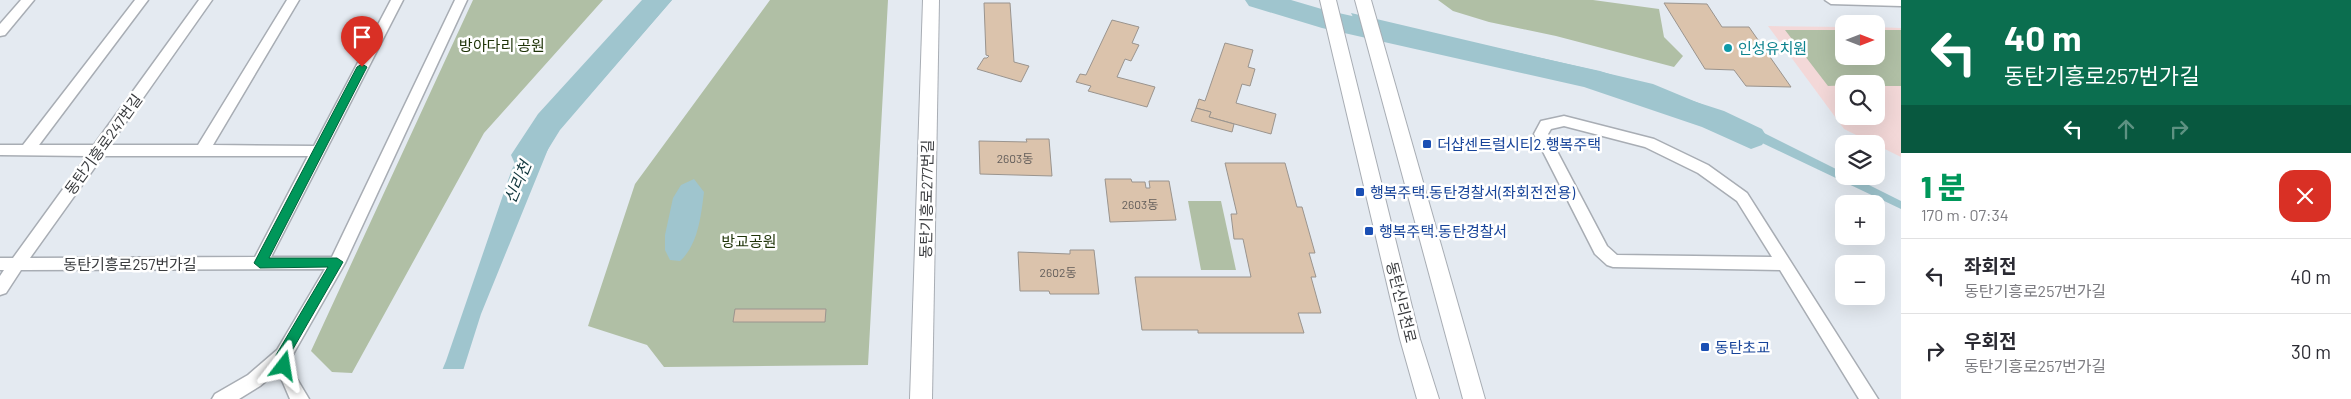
<!DOCTYPE html>
<html lang="ko">
<head>
<meta charset="utf-8">
<style>
  body { margin:0; font-family:Barlow,"Noto Sans KR",sans-serif; background:#f2f2f3; color:#2b2b33; height:100vh; display:flex; flex-direction:column; font-size:19px; white-space:nowrap }
  * { box-sizing:border-box; margin:0 }
  p { font-size:16px; color:#7c7c81 }
  .icon { flex:none; width:28px; height:28px; fill:none; stroke:currentColor; stroke-width:2; stroke-linecap:round; stroke-linejoin:round }
  .map { position:relative; flex:1; overflow:hidden }
  .panel { display:flex; flex-direction:column; background:#fff; width:450px }
  .panel>* { flex:none }
  .guide { background:#0b6e4f; color:#fff; overflow:hidden }
  .needle { width:32px; rotate:90deg }
  .buttons { position:absolute; left:1835px; top:15px; display:grid; gap:10px }
  .buttons a { display:grid; place-items:center; width:50px; height:50px; border-radius:10px; background:#fff; box-shadow:0 5px 20px #0002; font-size:25px }
  .pin { position:absolute; display:grid; place-items:center; width:42px; height:42px; color:#fff; margin:-51px -21px; border-radius:50% 50% 50% 0; rotate:-45deg; box-shadow:0 0 5px #0007 }
  .pin .icon { rotate:45deg }
  .me { position:absolute; width:55px; margin:-28px; rotate:14deg; stroke-linejoin:round; filter:drop-shadow(0 0 4px #0008) }
  .turn { display:flex; align-items:center; gap:18px; height:105px; padding:0 20px; font-size:22px }
  .turn .icon { width:65px; height:65px; stroke-width:2.5 }
  .turn b { display:block; font-size:35px; line-height:42px }
  .lanes { display:flex; align-items:center; height:48px; padding:0 20px; background:#0003; justify-content:center; gap:25px; direction:ltr }
  .lanes .off { opacity:.35 }
  .round { display:grid; place-items:center; flex:none; width:52px; height:52px; border-radius:15px; background:#f2f2f3 }
  .head { display:flex; align-items:center; justify-content:space-between; height:85px; padding:0 20px }
  h1 { font-size:30px; font-weight:800; line-height:38px; color:#00975a }
  ul { padding:0; list-style:none }
  li { display:flex; align-items:center; gap:15px; height:75px; padding:0 20px; border-top:1px solid #e1e1e2 }
  li div { flex:1 }
  li b { display:block; font-size:19px }
  li em { font-style:normal }
  main { display:flex; flex:1; min-height:0 }
  .map>svg:first-child { display:block }
  .education { fill:#f3d8d8; fill-rule:evenodd }
  .green { fill:#b0bfa5 }
  .water { fill:#9fc5ce }
  .pier { fill:#e4eaf1 }
  .lines { fill:none; stroke-linecap:round; stroke-linejoin:round }
  .river { fill:#9fc5ce; fill-rule:evenodd }
  .building { fill:#dbc3ac; stroke:#9a948e }
  .minor-casing { stroke:#a8adb4; stroke-width:3 }
  .tertiary-casing { stroke:#a8adb4; stroke-width:2 }
  .minor { fill:#fff; fill-rule:evenodd }
  .tertiary { fill:#fff; fill-rule:evenodd }
  .route { fill:#00975a; stroke:#00623a }
  .culture-dot { fill:#0f9aa8; stroke:#fff; stroke-width:2 }
  .transit-dot { fill:#1a4fb4; stroke:#fff; stroke-width:2 }
  .labels { text-anchor:middle; dominant-baseline:central; stroke-width:5; stroke-linejoin:round; paint-order:stroke }
  .number-label { font-size:12px; fill:#625d5a }
  .park-label { font-size:15px; fill:#1e3307; stroke:#fff }
  .culture-label { font-size:15px; fill:#0d838f; stroke:#fff; text-anchor:start }
  .street-label { font-size:15px; fill:#393b3e; stroke:#fff }
  .transit-label { font-size:15px; fill:#164399; stroke:#fff; text-anchor:start }
  .water-label { font-size:16px; font-style:italic; fill:#10353c; stroke:#fff }
</style>
</head>
<body>
<main>
<div class="map">
<svg width="1901" height="399" viewBox="0 0 1901 399">
  <rect width="100%" height="100%" fill="#e4eaf1"/>
  <!-- education -->
  <path class="education" d="M1768,26l76,1v29h32v-29l25,1v129l-57,-28zM1844,84h32v32h-32z"/>
  <!-- green -->
  <g class="green">
    <polygon points="473,0 603,0 484,133 352,373 332,372 311,351"/>
    <polygon points="770,0 888,0 868,365 664,367 647,345 588,326 635,184"/>
    <polygon points="1438,0 1593,0 1659,9 1664,37 1683,56 1674,67 1556,36 1489,22 1453,11"/>
    <polygon points="1785,30 1844,30 1844,56 1876,56 1876,30 1901,30 1901,86 1876,86 1876,84 1828,86"/>
    <polygon points="1188,201 1221,201 1236,270 1201,270"/>
  </g>
  <!-- water -->
  <g class="water">
    <polygon points="652,0 672,0 553,137 481,314 454,399 430,399 446,361 512,169 536,128 552,119 587,79 589,69"/>
    <polygon points="1351,13 1653,84 1730,116 1844,173 1844,176 1851,176 1901,201 1901,209 1640,85 1354,19"/>
    <path d="M694,179l10,13c-3,24 -6,53 -24,69l-10,-1 -5,-10v-15l8,-37 8,-13z"/>
  </g>
  <!-- pier -->
  <polygon class="pier" points="440,369 466,369 457,399 428,399"/>
  <g class="lines">
    <!-- river -->
    <g class="river">
      <polygon points="642,0 672,0 560,130 539,164 527,167 515,164 511,155 538,114"/>
      <polygon points="1245,0 1291,0 1325,10 1600,71 1724,111 1762,129 1767,137 1762,145 1751,149 1702,127 1584,87 1322,28 1249,6"/>
    </g>
  </g>
  <!-- building -->
  <g class="building">
    <polygon points="984,3 1010,3 1014,62 1029,66 1021,82 977,69 984,58 987,58 989,56 986,55"/>
    <polygon points="1664,3 1707,4 1722,27 1749,27 1791,87 1746,86 1734,70 1705,69"/>
    <polygon points="1112,20 1139,27 1132,43 1139,45 1131,61 1125,59 1117,77 1155,87 1147,107 1088,91 1091,86 1076,82 1080,74 1086,75"/>
    <polygon points="1225,43 1253,50 1248,67 1255,69 1250,86 1242,84 1236,103 1276,114 1271,134 1209,117 1211,112 1196,108 1199,99 1205,101"/>
    <polygon points="1196,108 1211,112 1209,117 1234,124 1232,132 1191,121"/>
    <polygon points="1026,139 1049,139 1052,176 980,174 979,141 1027,142"/>
    <polygon points="1225,163 1285,163 1297,207 1302,207 1315,253 1309,253 1316,277 1311,277 1321,313 1298,313 1304,333 1198,333 1198,330 1142,330 1135,277 1251,277 1243,239 1234,239 1231,214 1237,214"/>
    <polygon points="1105,179 1131,179 1132,182 1145,182 1146,188 1150,188 1149,181 1169,181 1176,220 1110,222"/>
    <polygon points="1070,250 1094,250 1099,294 1050,294 1049,291 1020,291 1018,252 1070,254"/>
    <polygon points="735,309 826,309 825,322 733,322"/>
  </g>
  <g class="lines">
    <defs>
      <g id="minor">
        <polygon points="21,0 34,0 5,35 0,36 0,24"/>
        <path d="M135,0h13l-109,145h55l105,-145h13l-102,145h88l89,-145h12l-86,145 101,1 77,-146h12l-132,257h61l123,-257h12l-122,263 -53,93 5,23 12,20h-19l-12,-28 -18,15 -21,13h-27l3,-5 33,-19 29,-25 48,-81 -304,1 -15,23 -6,2v-19l4,-6h-4v-12h13l74,-102 -87,-1v-10h23zM103,156h205l-53,101 -225,1z"/>
        <polygon points="1825,0 1901,0 1901,6 1831,4"/>
        <path d="M1564,116l90,23 54,26 39,28 131,206h-19l-79,-129 -167,-3 -6,-2 -12,-11 -61,-120 7,-13zM1564,126l81,21 53,26 39,28 35,56 -155,-2 -10,-9 -59,-112 3,-5z"/>
      </g>
      <g id="tertiary">
        <polygon points="923,0 939,0 932,399 910,399"/>
        <polygon points="1320,0 1336,0 1420,339 1439,399 1417,399 1400,339"/>
        <polygon points="1355,0 1371,0 1485,399 1463,399"/>
      </g>
    </defs>
    <!-- minor casing -->
    <use href="#minor" class="minor-casing"/>
    <!-- tertiary casing -->
    <use href="#tertiary" class="tertiary-casing"/>
    <!-- minor -->
    <use href="#minor" class="minor"/>
    <!-- tertiary -->
    <use href="#tertiary" class="tertiary"/>
  </g>
  <!-- route -->
  <polygon class="route" points="362,64 367,67 269,258 337,258 343,262 289,356 291,366 289,370 280,370 276,355 328,267 260,268 254,263 357,67"/>
  <!-- markers -->
  <circle class="culture-dot" cx="1728" cy="48" r="5"/>
  <g class="transit-dot">
    <rect x="1422" y="139" width="10" height="10" rx="2.5"/>
    <rect x="1355" y="187" width="10" height="10" rx="2.5"/>
    <rect x="1364" y="226" width="10" height="10" rx="2.5"/>
    <rect x="1700" y="342" width="10" height="10" rx="2.5"/>
  </g>
  <g class="labels">
    <!-- number labels -->
    <g class="number-label">
      <text x="1015" y="158">2603동</text>
      <text x="1140" y="204">2603동</text>
      <text x="1058" y="272">2602동</text>
    </g>
    <!-- park labels -->
    <g class="park-label">
      <text x="502" y="45">방아다리 공원</text>
      <text x="749" y="241">방교공원</text>
    </g>
    <!-- culture labels -->
    <g class="culture-label">
      <text x="1738" y="48">인성유치원</text>
    </g>
    <!-- street labels -->
    <g class="street-label">
      <text transform="translate(103 144) rotate(-54)">동탄기흥로247번길</text>
      <text transform="translate(926 199) rotate(-89)">동탄기흥로277번길</text>
      <text x="130" y="264">동탄기흥로257번가길</text>
      <text transform="translate(1402 302) rotate(76)">동탄신리천로</text>
    </g>
    <!-- transit labels -->
    <g class="transit-label">
      <text x="1437" y="144">더샵센트럴시티2.행복주택</text>
      <text x="1370" y="192">행복주택.동탄경찰서(좌회전전용)</text>
      <text x="1379" y="231">행복주택.동탄경찰서</text>
      <text x="1715" y="347">동탄초교</text>
    </g>
    <!-- water labels -->
    <g class="water-label">
      <text transform="translate(517 182) rotate(-67)">신리천</text>
    </g>
  </g>
</svg>
<div class="buttons">
<a><svg class="needle" viewBox="-14 -14 28 28"><path d="M0-13l5 13h-10z" fill="#e53935"/><path d="M0 13l5-13h-10z" fill="#7c7c81"/></svg></a>
<a><svg class="icon" aria-label="search" viewBox="0 0 24 24"><circle cx="10" cy="10" r="6"/><path d="M15 15l6 6"/></svg></a>
<a><svg class="icon" aria-label="layers" viewBox="0 0 24 24"><path d="M12 4l9 5-9 5-9-5zM3 14l9 5 9-5"/></svg></a>
<a>+</a>
<a>−</a>
</div>
<div class="pin" style="left:362px;top:67px;background:#d93025"><svg class="icon" aria-label="arrive" viewBox="0 0 24 24"><path d="M6 21V4h12l-3 4 3 4H6"/></svg></div>
<svg class="me" style="left:284px;top:366px" viewBox="-20 -20 40 40"><path d="M0-17L14 15 0 8-14 15z" fill="#00975a" stroke="#fff" stroke-width="4"/></svg>
</div>
<section class="panel">
<div class="guide">
<div class="turn"><svg class="icon" aria-label="left" viewBox="0 0 24 24"><path d="M17 20v-9H6M10 6l-5 5 5 5"/></svg><div><b>40 m</b>동탄기흥로257번가길</div></div>
<div class="lanes"><svg class="icon" aria-label="left" viewBox="0 0 24 24"><path d="M17 20v-9H6M10 6l-5 5 5 5"/></svg><svg class="icon off" aria-label="ahead" viewBox="0 0 24 24"><path d="M12 20V5M6 11l6-6 6 6"/></svg><svg class="icon off" aria-label="right" viewBox="0 0 24 24"><path d="M7 20v-9h11M14 6l5 5-5 5"/></svg></div>
</div>
<div class="head"><div><h1>1 분</h1><p>170 m · 07:34</p></div><a class="round" style="background:#d93025;color:#fff"><svg class="icon" aria-label="close" viewBox="0 0 24 24"><path d="M6 6l12 12M18 6L6 18"/></svg></a></div>
<ul>
<li><svg class="icon" aria-label="left" viewBox="0 0 24 24"><path d="M17 20v-9H6M10 6l-5 5 5 5"/></svg><div><b>좌회전</b><p>동탄기흥로257번가길</p></div><em>40 m</em></li>
<li><svg class="icon" aria-label="right" viewBox="0 0 24 24"><path d="M7 20v-9h11M14 6l5 5-5 5"/></svg><div><b>우회전</b><p>동탄기흥로257번가길</p></div><em>30 m</em></li>
</ul>
</section>
</main>
</body>
</html>
